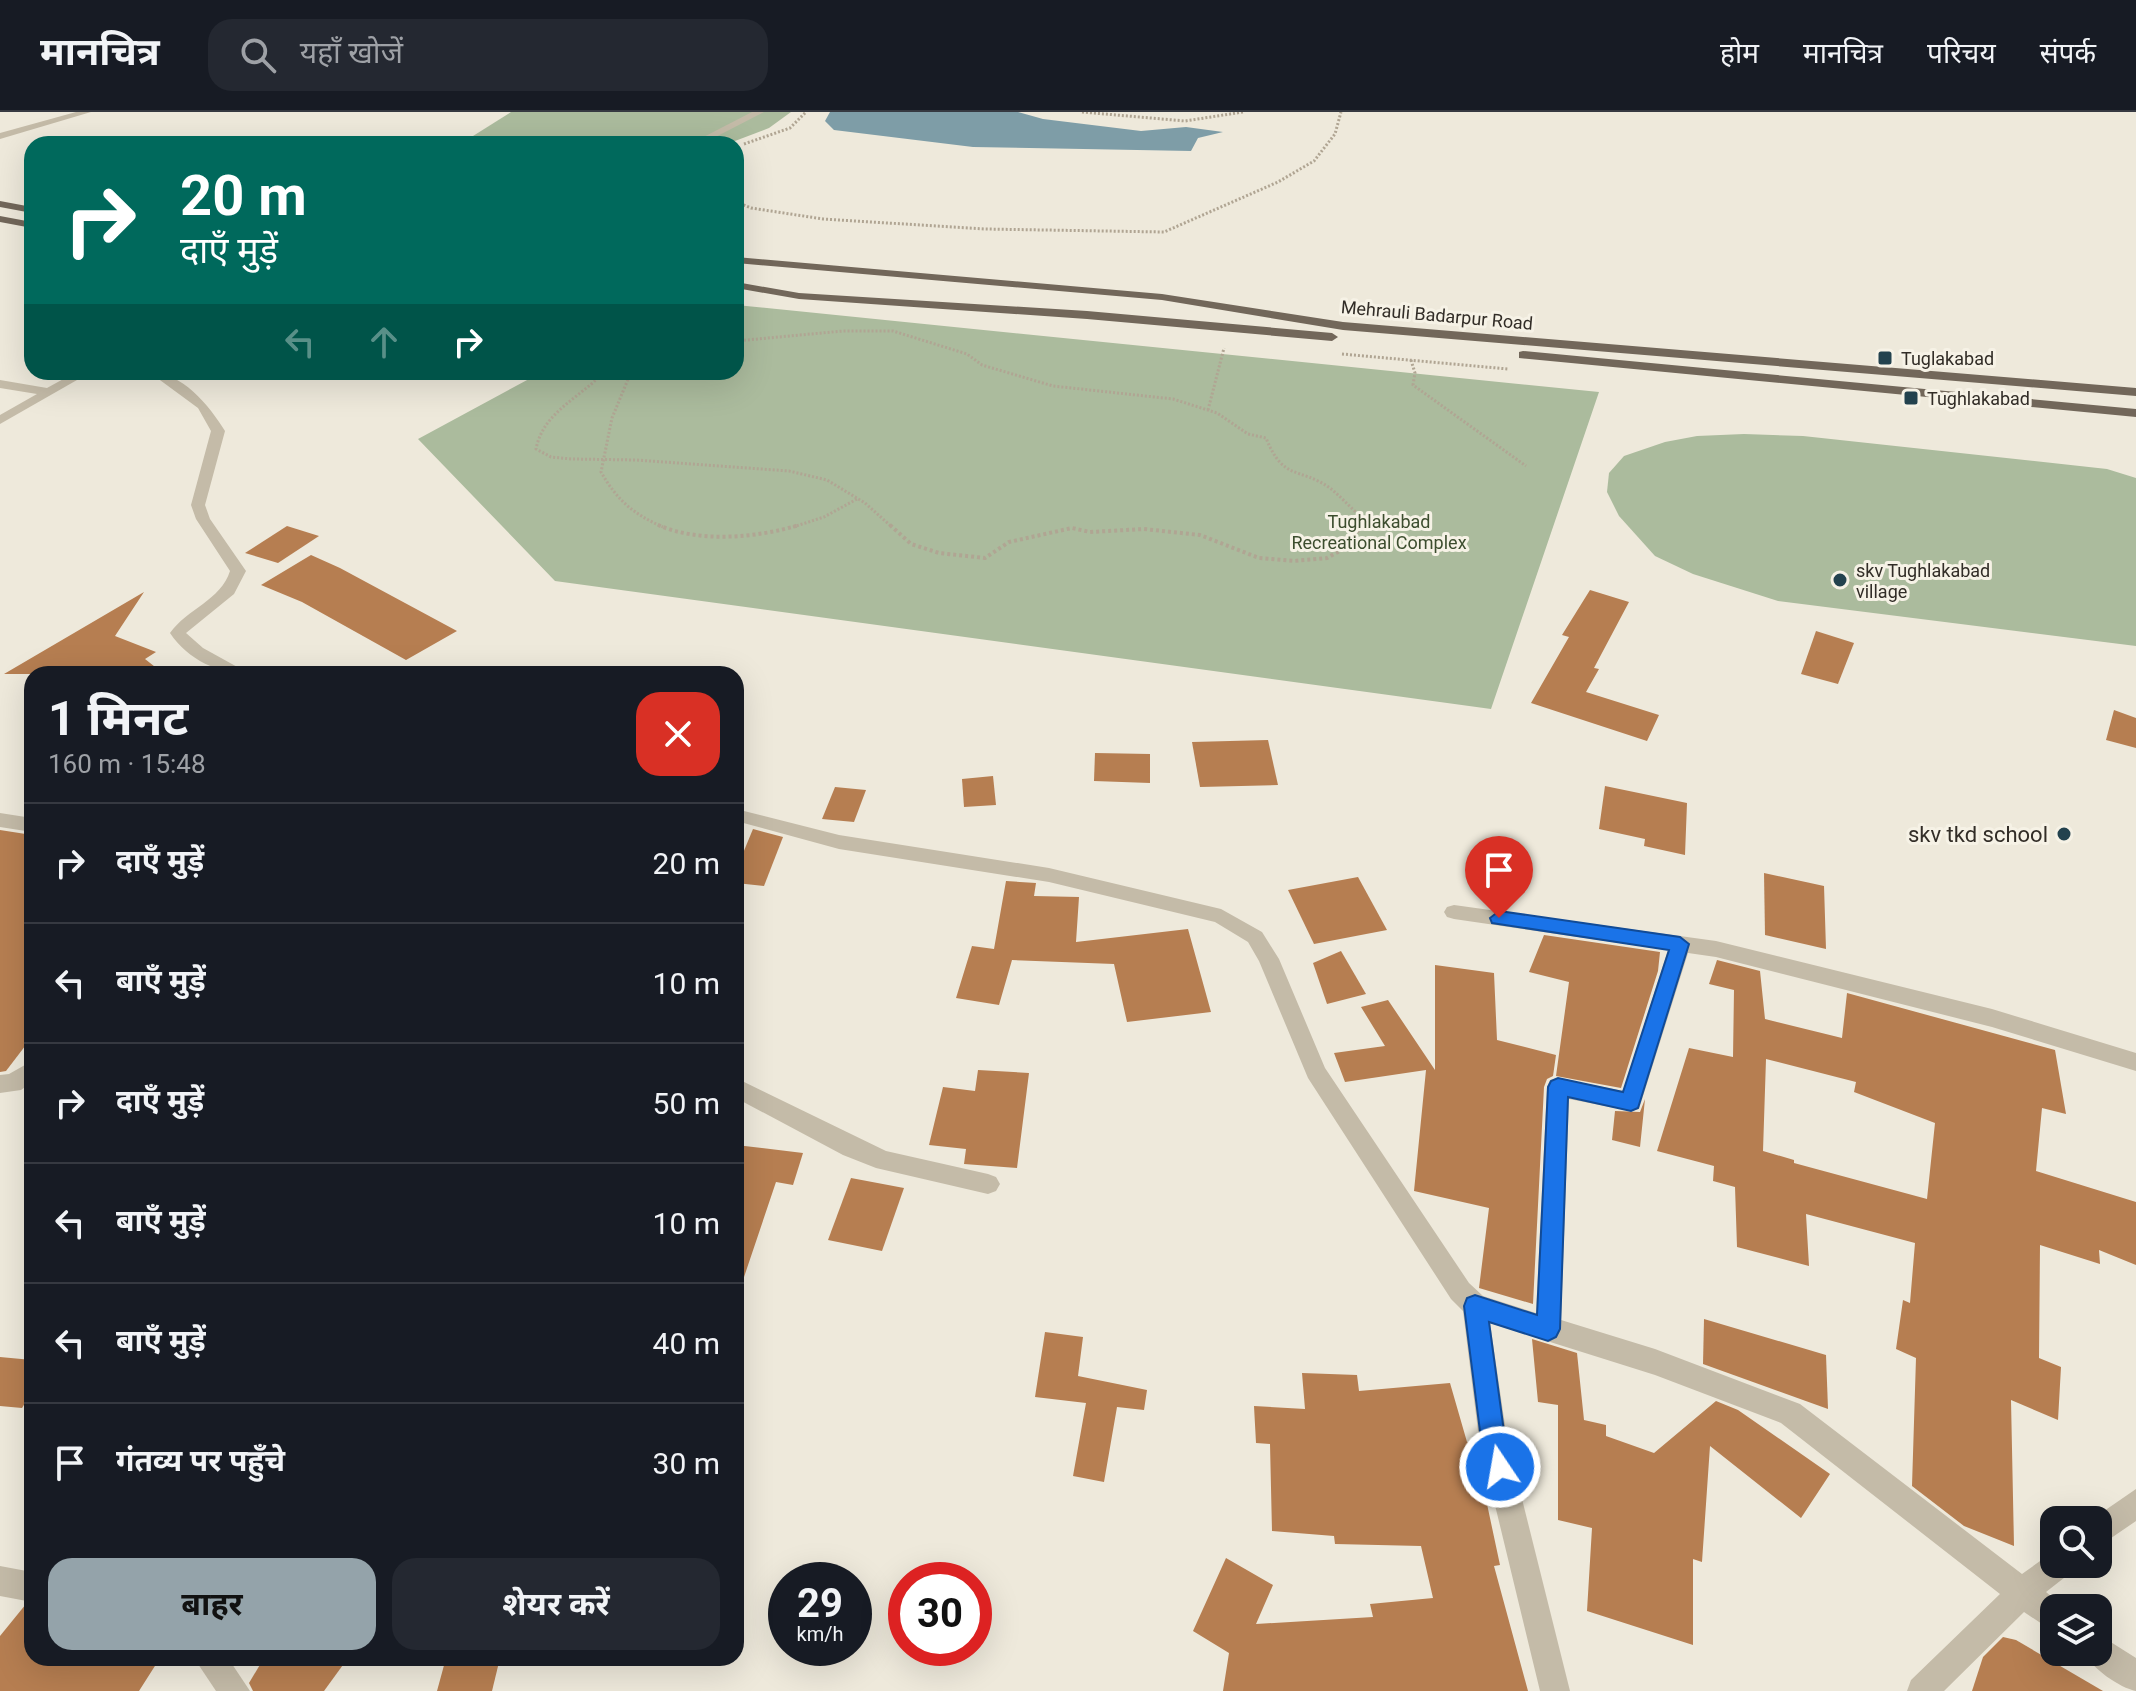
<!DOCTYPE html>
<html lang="hi">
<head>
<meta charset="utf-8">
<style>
  body { margin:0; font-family:Roboto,"Noto Sans Devanagari",sans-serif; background:#242831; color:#f1f3f6; height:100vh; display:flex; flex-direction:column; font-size:30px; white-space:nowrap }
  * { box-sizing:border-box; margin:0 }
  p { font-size:26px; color:#9ea1a6 }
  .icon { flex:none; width:44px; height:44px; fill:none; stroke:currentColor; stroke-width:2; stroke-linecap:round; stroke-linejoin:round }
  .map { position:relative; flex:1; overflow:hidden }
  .panel { position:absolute; left:24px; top:554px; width:720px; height:1000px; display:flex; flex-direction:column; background:#171b24; border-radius:24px; box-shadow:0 8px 32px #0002 }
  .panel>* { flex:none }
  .hud { position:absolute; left:24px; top:24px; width:720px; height:244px; border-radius:24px; box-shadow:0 8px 32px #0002; background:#00695c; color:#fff; overflow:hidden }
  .tools { position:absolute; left:2040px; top:1394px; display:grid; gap:16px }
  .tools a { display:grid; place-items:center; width:72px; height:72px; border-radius:16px; background:#171b24; box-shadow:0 8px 32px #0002; font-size:40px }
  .speed { position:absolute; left:768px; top:1450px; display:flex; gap:16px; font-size:40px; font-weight:700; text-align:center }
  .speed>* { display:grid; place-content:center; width:104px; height:104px; border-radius:50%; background:#171b24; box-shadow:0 8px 32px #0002; line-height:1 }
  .speed small { font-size:20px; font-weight:400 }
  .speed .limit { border:12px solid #d22; background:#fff; color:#111 }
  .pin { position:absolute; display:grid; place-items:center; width:68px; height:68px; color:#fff; margin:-82px -34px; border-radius:50% 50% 50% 0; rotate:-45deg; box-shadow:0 0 8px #0007 }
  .pin .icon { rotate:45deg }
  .me { position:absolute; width:88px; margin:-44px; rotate:348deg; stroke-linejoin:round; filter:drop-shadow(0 0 6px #0008) }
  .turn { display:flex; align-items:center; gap:28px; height:168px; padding:0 24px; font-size:36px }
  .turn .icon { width:104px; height:104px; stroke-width:2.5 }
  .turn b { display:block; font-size:56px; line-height:68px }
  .lanes { display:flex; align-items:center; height:76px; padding:0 24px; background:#0003; justify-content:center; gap:40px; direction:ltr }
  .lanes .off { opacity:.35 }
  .round { display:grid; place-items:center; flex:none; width:84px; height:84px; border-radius:24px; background:#242831 }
  .head { display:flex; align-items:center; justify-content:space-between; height:136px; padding:0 24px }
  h1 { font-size:48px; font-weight:700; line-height:60px }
  .action { display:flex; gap:16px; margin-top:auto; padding:16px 24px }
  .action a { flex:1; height:92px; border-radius:24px; background:#94a3aa; color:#111; font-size:32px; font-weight:700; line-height:92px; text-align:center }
  .action a+a { background:#242831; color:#f1f3f6 }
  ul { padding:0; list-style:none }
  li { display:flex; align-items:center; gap:24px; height:120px; padding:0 24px; border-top:2px solid #363941 }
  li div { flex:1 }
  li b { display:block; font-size:30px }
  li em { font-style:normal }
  header { display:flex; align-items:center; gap:48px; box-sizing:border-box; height:112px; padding:0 40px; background:#171b24; border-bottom:2px solid #363941 }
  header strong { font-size:38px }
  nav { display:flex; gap:44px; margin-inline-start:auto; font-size:28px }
  .search { width:560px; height:72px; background:#242831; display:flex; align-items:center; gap:20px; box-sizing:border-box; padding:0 28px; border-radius:24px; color:#9ea1a6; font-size:30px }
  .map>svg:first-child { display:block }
  .green { fill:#abbb9d }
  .water { fill:#7e9da7 }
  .building { fill:#b67e51; fill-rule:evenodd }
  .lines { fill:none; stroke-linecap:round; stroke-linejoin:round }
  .path-far1 { stroke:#b0a593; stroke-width:3; stroke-dasharray:2 2; stroke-linecap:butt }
  .path { stroke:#b0a593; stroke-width:4; stroke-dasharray:3 3; stroke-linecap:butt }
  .pedestrian { fill:#c4bba8; fill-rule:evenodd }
  .minor { fill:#c4bba8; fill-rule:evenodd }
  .primary { fill:#72675a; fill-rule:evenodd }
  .route { fill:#1a73e8; stroke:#114b97; stroke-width:2 }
  .poi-dot { fill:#23424e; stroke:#f6f2e6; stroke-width:3 }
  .labels { text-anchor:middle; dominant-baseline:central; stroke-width:6; stroke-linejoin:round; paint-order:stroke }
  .far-street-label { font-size:18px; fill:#322d27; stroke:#f6f2e6 }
  .far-poi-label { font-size:18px; fill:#322d27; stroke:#f6f2e6; text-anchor:start }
  .far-park-label { font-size:18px; fill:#3c4d2e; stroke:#f6f2e6 }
  .poi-label { font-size:22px; fill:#322d27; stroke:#f6f2e6; text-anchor:end }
</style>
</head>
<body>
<header>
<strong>मानचित्र</strong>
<div class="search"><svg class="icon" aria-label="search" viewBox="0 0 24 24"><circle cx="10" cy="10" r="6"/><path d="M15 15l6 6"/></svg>यहाँ खोजें</div>
<nav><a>होम</a><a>मानचित्र</a><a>परिचय</a><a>संपर्क</a></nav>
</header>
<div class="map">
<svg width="2136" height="1579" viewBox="0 0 2136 1579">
  <rect width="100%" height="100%" fill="#eee9db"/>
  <!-- green -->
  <g class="green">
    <polygon points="511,0 791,0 769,16 727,32 537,32 473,24"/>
    <polygon points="736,193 1599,280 1491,597 555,469 418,327 542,260 736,260"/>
    <polygon points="1744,322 1803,324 2107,357 2136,366 2136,534 1778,489 1693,462 1655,444 1619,404 1607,380 1609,361 1624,344 1665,330 1697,324"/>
  </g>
  <!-- water -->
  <polygon class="water" points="830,0 1018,0 1043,7 1141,19 1186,15 1223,20 1198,26 1191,39 973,35 834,18 825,9"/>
  <!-- building -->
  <g class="building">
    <polygon points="287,414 319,424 278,451 245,441"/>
    <polygon points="311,443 340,456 457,519 406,548 302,490 261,473"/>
    <polygon points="1590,478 1629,490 1594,556 1599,557 1586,580 1659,603 1647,629 1531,591 1569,525 1562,523"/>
    <polygon points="144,480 115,524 156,540 145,547 164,562 4,562"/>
    <polygon points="1816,519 1854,531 1838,572 1801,562"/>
    <polygon points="2114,598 2136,606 2136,636 2106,628"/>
    <polygon points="1268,628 1278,673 1200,675 1192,630"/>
    <polygon points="1095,641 1150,642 1150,671 1094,669"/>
    <polygon points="993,664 996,693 964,695 962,667"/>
    <polygon points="1605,674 1687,691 1685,743 1644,734 1645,727 1599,717"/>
    <polygon points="835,675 866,678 854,710 822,707"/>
    <polygon points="753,717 783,725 764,774 736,771 736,758"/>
    <polygon points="0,718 32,723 32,925 6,959 0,960"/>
    <polygon points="1764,761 1824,774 1826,837 1765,823"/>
    <polygon points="1358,765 1387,818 1314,832 1288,778"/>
    <polygon points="1006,769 1036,771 1034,784 1079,785 1076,830 1188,817 1211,900 1127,910 1114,852 1012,848 999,893 956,886 972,834 994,837"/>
    <polygon points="1544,823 1660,840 1658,859 1621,976 1556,964 1569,870 1529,860"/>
    <polygon points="1341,839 1366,882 1327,892 1313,851"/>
    <path d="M1717,848l43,11 5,48 77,19 5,-45 208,57 11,64 -24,-6 -6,63 100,31v63l-37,-15 1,14 -60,-19 -1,113 22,9 -3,53 -47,-20 3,146 -50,-20 -52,-40 4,-128 -20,-9 7,-49 7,3 5,-60 -109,-29 3,52 -72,-19 -2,-60 -22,-6 1,-15 -57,-15 32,-103 44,9 1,-67 -25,-6zM1766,947l90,23 -2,10 81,31 -8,76 -133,-36v-3l-31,-9z"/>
    <polygon points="1435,853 1494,861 1497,928 1556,943 1553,964 1547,967 1544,975 1533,1192 1479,1176 1489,1096 1414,1079 1426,958 1345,970 1334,941 1385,934 1361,895 1388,888 1435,958"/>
    <polygon points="978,958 1029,961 1017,1056 964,1052 966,1037 929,1033 943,975 975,979"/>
    <polygon points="1645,987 1640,1035 1612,1028 1615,999 1640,1000"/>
    <polygon points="736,1033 803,1041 793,1073 776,1070 741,1174 736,1173"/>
    <polygon points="851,1066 904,1076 882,1139 828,1128"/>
    <polygon points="1704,1207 1826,1243 1828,1297 1703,1252"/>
    <polygon points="1045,1220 1083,1225 1078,1264 1147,1278 1144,1298 1117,1295 1104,1370 1073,1364 1086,1291 1035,1285"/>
    <polygon points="1532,1227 1577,1241 1584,1308 1606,1313 1606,1324 1654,1341 1716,1289 1738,1298 1830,1362 1801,1406 1710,1334 1702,1450 1693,1447 1693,1533 1587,1499 1592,1416 1558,1408 1558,1293 1538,1290"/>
    <polygon points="0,1245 32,1248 32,1280 22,1296 0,1294"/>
    <polygon points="1302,1261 1357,1263 1359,1279 1450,1271 1467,1330 1474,1331 1500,1453 1494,1454 1528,1579 1223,1579 1229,1541 1193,1519 1226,1446 1273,1473 1256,1512 1373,1505 1370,1492 1433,1486 1421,1434 1335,1432 1334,1424 1272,1419 1270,1332 1256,1331 1254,1294 1305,1297"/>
    <polygon points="26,1492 32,1493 32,1546 160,1546 139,1579 0,1579 0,1524"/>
    <polygon points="2003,1525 2016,1528 2103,1579 1972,1579 1983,1545"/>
    <polygon points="264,1546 348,1546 324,1579 253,1579 249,1571"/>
    <polygon points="446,1546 500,1546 492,1579 437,1579"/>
  </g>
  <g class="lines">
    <!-- path-far1 -->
    <g class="path-far1">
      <polyline points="1082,0 1185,9 1243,0"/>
      <polyline points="744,32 790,16 806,0"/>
      <polyline points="736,90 751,96 823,107 985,117 1164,120 1278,70 1314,49 1335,22 1341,0"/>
      <path d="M736,229l107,-10h50l74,23 15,11 71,21 120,13 44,14 31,21 18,4c18,44 32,28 64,50 10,8 19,18 29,27l-1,12"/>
      <polyline points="1342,242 1508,257"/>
      <polyline points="1411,248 1415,261 1413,273 1526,354"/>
      <path d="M604,260c-24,26 -61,40 -68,77l15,8 20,2 65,1 153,11 38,9 38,23 27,24"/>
      <path d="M631,260l-19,46 -11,54c16,28 32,42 62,55"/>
      <polyline points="1208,298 1224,236"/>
      <polyline points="793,415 824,405 857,387"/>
    </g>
    <!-- path -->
    <g class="path">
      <path d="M658,413c41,18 99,13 141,0"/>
      <polyline points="890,413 911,432 939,441 985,446 1009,430 1072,416 1090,420 1144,417 1200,423 1259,446 1294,449 1327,446 1347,435 1357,422 1358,413"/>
    </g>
    <!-- pedestrian -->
    <polygon class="pedestrian" points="752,0 764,0 702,32 690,32"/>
    <!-- minor -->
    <g class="minor">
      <polygon points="76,0 91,0 0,27 0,21"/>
      <polygon points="76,260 91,260 0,312 0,303 37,282 0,276 0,268 47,276"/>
      <path d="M149,260c33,0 60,33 76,59l-20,74 5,14 36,52 -12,23 -48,39 17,15 47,26c-31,0 -62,-14 -80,-41 17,-24 51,-33 60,-62l-34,-52 -5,-14 20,-74 -13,-23z"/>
      <polygon points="736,697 839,723 1049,756 1221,797 1262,820 1279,847 1325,956 1469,1171 1483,1184 1536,1201 1547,975 1550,968 1558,966 1623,979 1668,838 1454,807 1447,805 1444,800 1447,795 1454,793 1716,829 1992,897 2136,941 2136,959 1992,915 1716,845 1688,841 1639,997 1631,999 1569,987 1561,1208 1655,1237 1800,1292 2022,1462 2054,1439 2054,1452 2074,1452 2069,1462 2046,1480 2065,1496 2054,1496 2054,1520 2024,1500 1944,1579 1907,1579 1911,1568 2000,1482 1781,1311 1655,1263 1490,1211 1507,1327 1570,1579 1540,1579 1479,1327 1463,1199 1451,1187 1308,966 1259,849 1248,830 1215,810 1049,770 839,737 736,709"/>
      <polygon points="0,701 32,706 32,720 0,715"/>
      <polygon points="32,949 32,970 21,978 0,981 0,963 9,962"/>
      <polygon points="736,966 886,1039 988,1062 996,1065 1000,1072 996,1079 988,1082 876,1056 843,1043 736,986"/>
      <polygon points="2136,1377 2136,1409 2098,1435 2098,1408 2091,1408"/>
      <polygon points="0,1454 32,1460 32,1490 0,1484"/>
      <path d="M2098,1522l38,24v33c-16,-3 -45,-23 -52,-39h14z"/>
      <polygon points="194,1546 228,1546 250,1579 216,1579"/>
    </g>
    <!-- primary -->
    <g class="primary">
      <polygon points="0,89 32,95 32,101 0,95"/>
      <polygon points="0,104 32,110 32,116 0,110"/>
      <polygon points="736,145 1162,182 1343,210 2136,276 2136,284 1343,218 1162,188 736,151"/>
      <polygon points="736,170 799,181 1087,199 1332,221 1338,225 1332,229 1087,207 799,187 736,176"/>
      <polygon points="1523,239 2136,297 2136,305 1519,246 1519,240"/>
    </g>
  </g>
  <!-- route -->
  <polygon class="route" points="1499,799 1680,825 1689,832 1638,996 1631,999 1568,985 1560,1217 1556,1225 1548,1229 1489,1210 1505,1327 1512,1355 1509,1364 1500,1367 1491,1364 1481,1327 1464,1194 1467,1186 1475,1183 1537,1203 1548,975 1551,969 1558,966 1623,980 1669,838 1492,811 1490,806"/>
  <!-- markers -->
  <g class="poi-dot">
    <rect x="1877" y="238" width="16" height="16" rx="4"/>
    <rect x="1903" y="278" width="16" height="16" rx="4"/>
    <circle cx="1840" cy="468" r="8"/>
    <circle cx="2064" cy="722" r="8"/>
  </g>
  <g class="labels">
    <!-- far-street labels -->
    <g class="far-street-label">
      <text transform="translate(1437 203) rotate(5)">Mehrauli Badarpur Road</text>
    </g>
    <!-- far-poi labels -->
    <g class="far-poi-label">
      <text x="1901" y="246">Tuglakabad</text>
      <text x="1927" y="286">Tughlakabad</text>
      <text x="1856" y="458">skv Tughlakabad<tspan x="1856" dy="21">village</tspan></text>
    </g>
    <!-- far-park labels -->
    <g class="far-park-label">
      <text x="1379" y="409">Tughlakabad<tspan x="1379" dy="21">Recreational Complex</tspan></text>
    </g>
    <!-- poi labels -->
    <g class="poi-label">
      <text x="2048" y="722">skv tkd school</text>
    </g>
  </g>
</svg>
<div class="tools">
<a><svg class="icon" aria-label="search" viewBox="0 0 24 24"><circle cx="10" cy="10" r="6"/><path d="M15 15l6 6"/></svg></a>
<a><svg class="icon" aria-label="layers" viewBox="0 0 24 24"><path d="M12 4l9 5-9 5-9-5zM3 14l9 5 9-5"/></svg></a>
</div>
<div class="speed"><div>29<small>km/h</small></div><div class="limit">30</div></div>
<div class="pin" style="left:1499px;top:806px;background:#d93025"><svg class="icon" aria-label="arrive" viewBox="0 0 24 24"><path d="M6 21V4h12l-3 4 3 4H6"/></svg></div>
<svg class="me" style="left:1500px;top:1355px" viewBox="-20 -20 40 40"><circle r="17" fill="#1a73e8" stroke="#fff" stroke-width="3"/><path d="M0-11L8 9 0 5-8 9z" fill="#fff"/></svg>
<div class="hud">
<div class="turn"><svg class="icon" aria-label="right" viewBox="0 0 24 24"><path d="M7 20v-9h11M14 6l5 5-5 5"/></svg><div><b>20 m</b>दाएँ मुड़ें</div></div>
<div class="lanes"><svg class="icon off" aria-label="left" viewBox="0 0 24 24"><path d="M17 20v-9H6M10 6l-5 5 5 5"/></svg><svg class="icon off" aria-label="ahead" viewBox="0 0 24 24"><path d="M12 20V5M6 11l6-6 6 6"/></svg><svg class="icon" aria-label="right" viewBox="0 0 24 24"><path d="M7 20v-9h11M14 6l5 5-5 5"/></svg></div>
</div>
<section class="panel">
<div class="head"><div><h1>1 मिनट</h1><p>160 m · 15:48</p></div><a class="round" style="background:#d93025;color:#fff"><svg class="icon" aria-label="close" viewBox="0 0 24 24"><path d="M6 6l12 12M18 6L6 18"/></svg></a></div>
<ul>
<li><svg class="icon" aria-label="right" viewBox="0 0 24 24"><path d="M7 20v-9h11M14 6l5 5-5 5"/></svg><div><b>दाएँ मुड़ें</b></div><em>20 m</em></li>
<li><svg class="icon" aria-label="left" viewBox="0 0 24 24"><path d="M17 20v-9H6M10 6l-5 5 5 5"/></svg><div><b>बाएँ मुड़ें</b></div><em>10 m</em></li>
<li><svg class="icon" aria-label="right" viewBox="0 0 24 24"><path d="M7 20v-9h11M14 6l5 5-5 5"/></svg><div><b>दाएँ मुड़ें</b></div><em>50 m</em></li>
<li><svg class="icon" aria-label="left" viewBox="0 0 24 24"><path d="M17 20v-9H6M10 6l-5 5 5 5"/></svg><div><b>बाएँ मुड़ें</b></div><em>10 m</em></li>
<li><svg class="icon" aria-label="left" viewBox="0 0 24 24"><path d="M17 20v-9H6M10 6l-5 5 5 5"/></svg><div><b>बाएँ मुड़ें</b></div><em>40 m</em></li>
<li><svg class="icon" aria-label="arrive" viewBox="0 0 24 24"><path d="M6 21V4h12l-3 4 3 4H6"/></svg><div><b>गंतव्य पर पहुँचे</b></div><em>30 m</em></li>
</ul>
<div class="action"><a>बाहर</a><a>शेयर करें</a></div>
</section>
</div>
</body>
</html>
